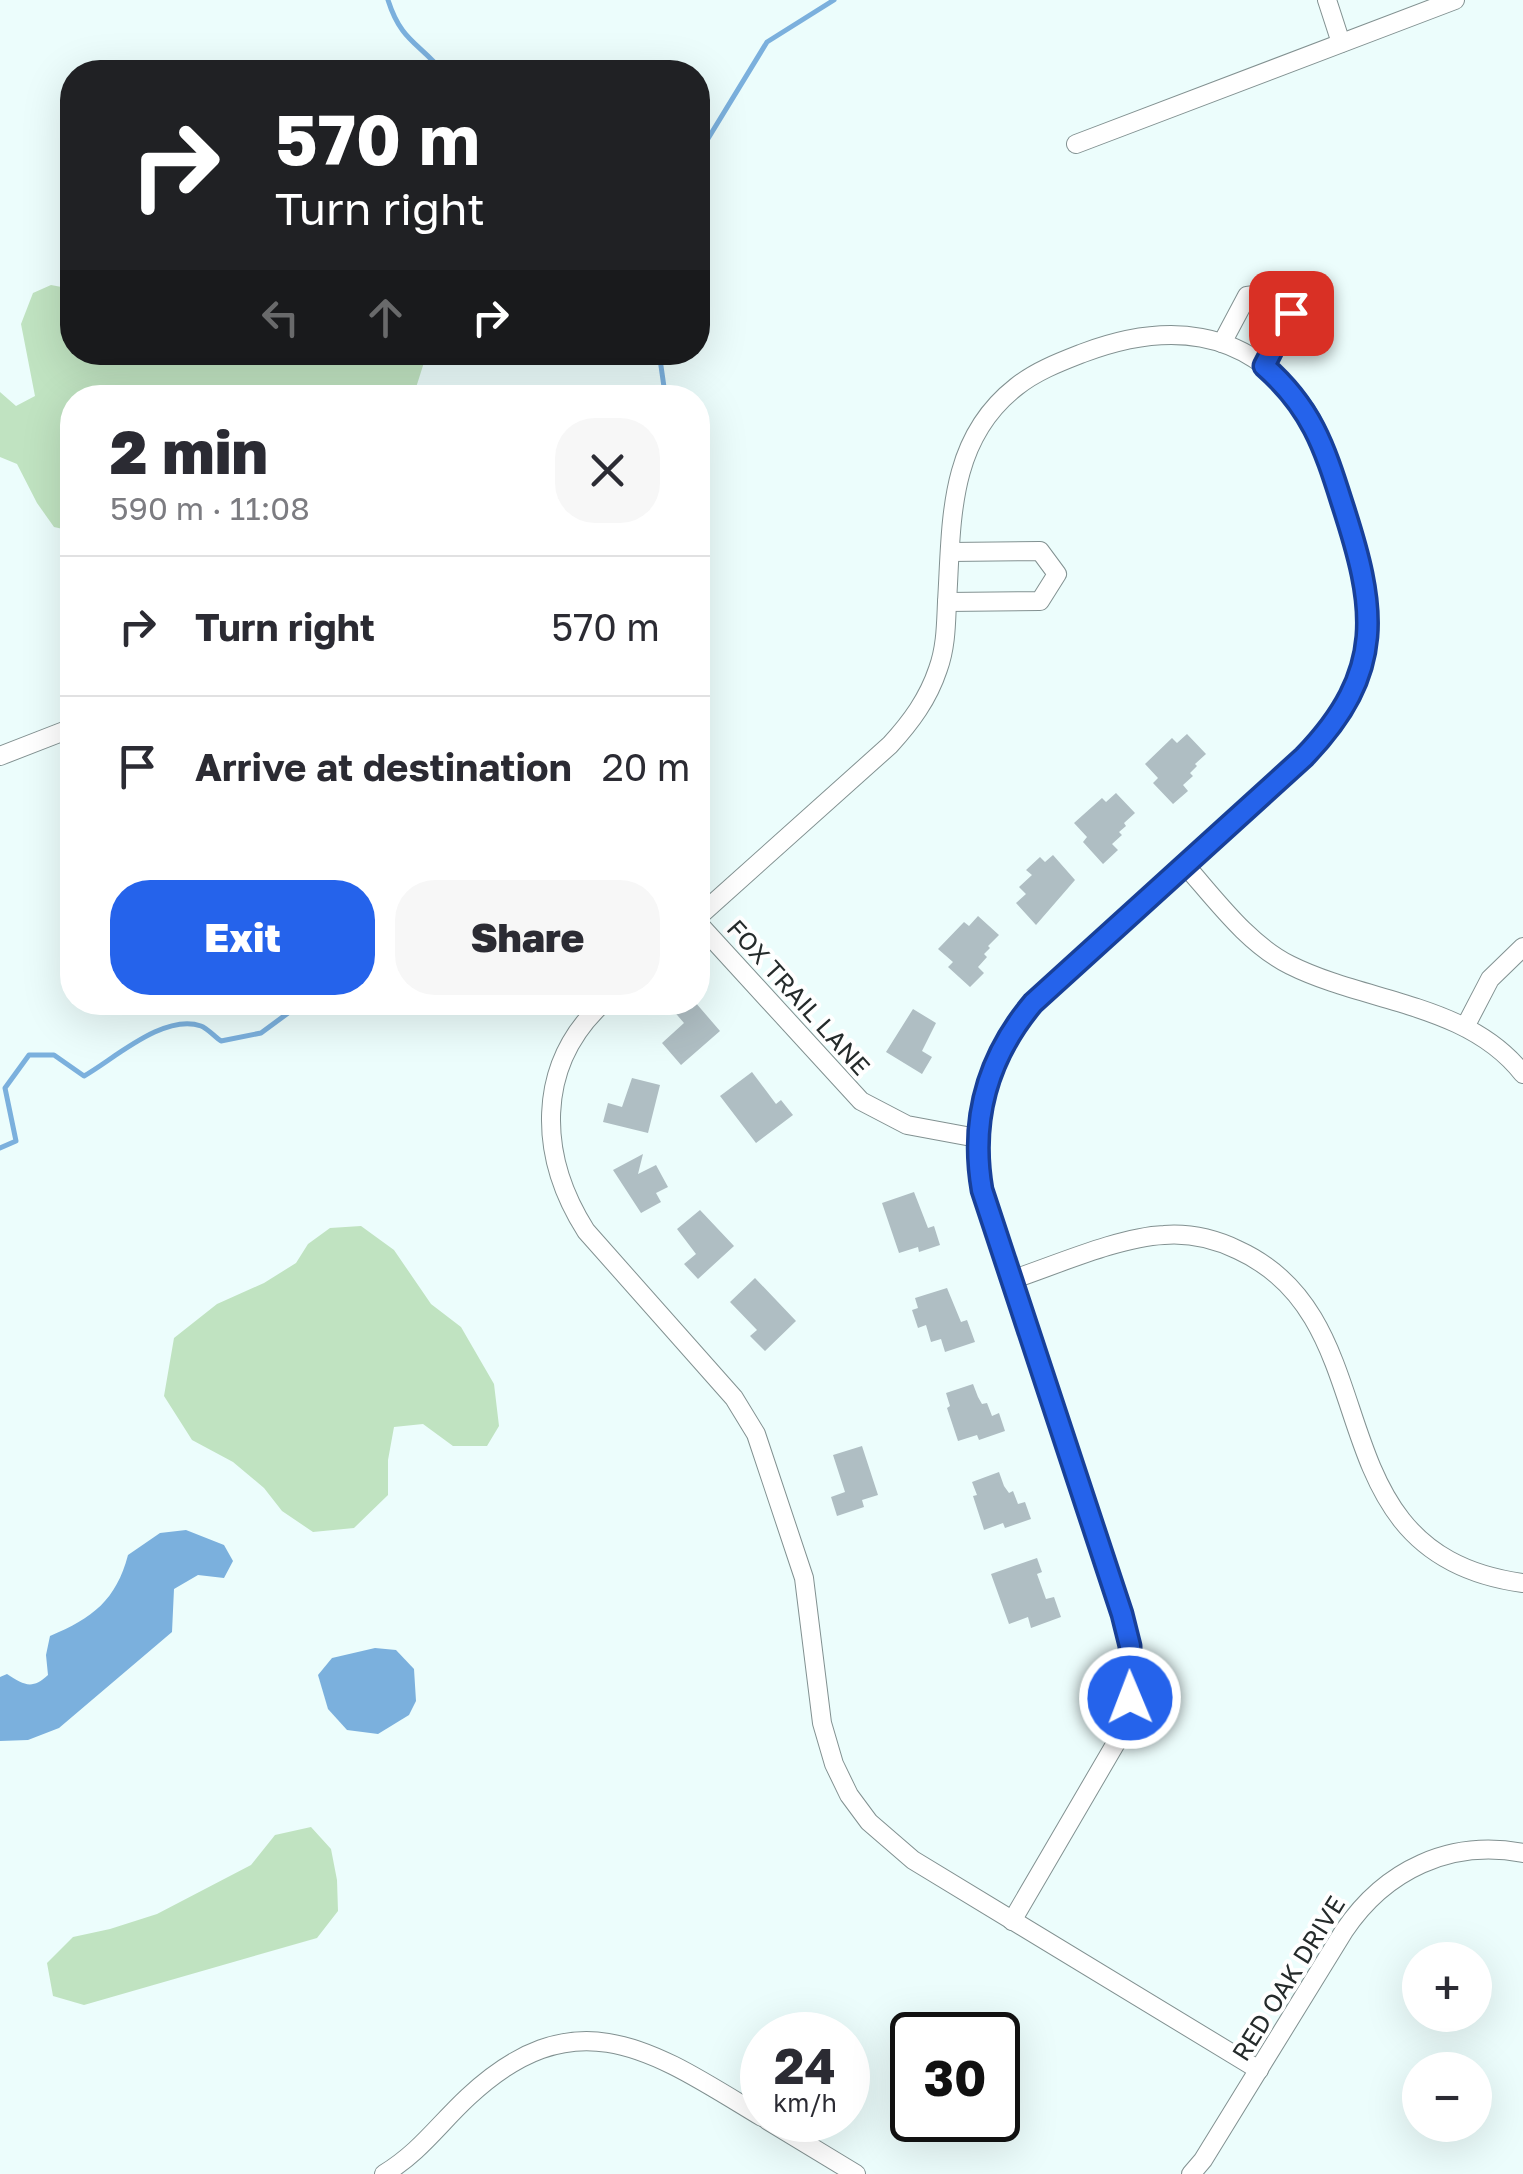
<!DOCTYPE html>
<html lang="en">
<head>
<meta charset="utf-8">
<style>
  body { margin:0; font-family:"Golos Text",sans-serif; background:#f7f7f7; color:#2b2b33; height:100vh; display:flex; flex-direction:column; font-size:38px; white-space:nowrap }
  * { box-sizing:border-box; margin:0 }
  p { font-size:32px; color:#7c7c81 }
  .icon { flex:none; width:55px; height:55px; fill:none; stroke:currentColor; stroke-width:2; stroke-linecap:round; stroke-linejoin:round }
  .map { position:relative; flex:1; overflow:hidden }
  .side { position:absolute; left:60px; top:385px; width:650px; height:630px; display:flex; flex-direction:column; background:#fff; border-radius:40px; box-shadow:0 10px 40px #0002 }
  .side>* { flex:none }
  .banner { position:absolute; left:60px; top:60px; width:650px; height:305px; border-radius:40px; box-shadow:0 10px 40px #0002; background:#202124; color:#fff; overflow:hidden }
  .controls { position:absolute; left:1402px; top:1942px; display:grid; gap:20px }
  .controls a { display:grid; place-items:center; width:90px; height:90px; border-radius:50%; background:#fff; box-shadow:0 10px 40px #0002; font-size:50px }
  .speed { position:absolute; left:740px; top:2012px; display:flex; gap:20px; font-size:50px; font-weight:700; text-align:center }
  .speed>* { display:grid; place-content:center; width:130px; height:130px; border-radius:50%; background:#fff; box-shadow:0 10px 40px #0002; line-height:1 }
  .speed small { font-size:25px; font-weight:400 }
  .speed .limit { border:5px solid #111; border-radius:15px; background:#fff; color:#111 }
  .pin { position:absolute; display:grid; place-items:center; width:85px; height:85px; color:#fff; margin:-42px; border-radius:20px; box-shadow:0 5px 15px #0006 }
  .me { position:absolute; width:110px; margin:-55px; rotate:359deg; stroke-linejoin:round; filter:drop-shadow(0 0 8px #0008) }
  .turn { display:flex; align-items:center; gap:35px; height:210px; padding:0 50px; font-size:45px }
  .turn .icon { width:130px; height:130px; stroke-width:2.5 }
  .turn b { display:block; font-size:70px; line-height:85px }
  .lanes { display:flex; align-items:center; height:95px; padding:0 50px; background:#0003; justify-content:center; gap:50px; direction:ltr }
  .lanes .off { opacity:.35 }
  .round { display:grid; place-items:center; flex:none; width:105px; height:105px; border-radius:40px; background:#f7f7f7 }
  .headline { display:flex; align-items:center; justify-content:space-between; height:170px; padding:0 50px }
  h1 { font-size:60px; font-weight:800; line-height:75px }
  .cta { display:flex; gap:20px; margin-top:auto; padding:20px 50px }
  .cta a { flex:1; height:115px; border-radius:40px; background:#2563eb; color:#fff; font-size:40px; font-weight:800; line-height:115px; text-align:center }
  .cta a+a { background:#f7f7f7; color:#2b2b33 }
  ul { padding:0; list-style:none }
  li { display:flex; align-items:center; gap:30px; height:140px; padding:0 50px; border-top:2px solid #e1e1e2 }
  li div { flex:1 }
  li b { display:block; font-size:38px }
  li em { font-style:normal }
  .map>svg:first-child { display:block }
  .green { fill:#c0e3c1 }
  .water { fill:#7bb0dd }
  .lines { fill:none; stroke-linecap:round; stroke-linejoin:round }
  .stream { stroke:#7bb0dd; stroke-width:5 }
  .building { fill:#afbec3 }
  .street-casing { stroke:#829191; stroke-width:20 }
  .street { stroke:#fff; stroke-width:18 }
  .route-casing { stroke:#184099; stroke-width:25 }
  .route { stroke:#2563eb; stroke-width:18 }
  .labels { text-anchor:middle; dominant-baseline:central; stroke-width:8; stroke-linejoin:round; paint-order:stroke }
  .street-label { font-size:25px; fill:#252b2b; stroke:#fff }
</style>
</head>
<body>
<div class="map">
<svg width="1523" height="2174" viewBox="0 0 1523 2174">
  <rect width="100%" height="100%" fill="#ecfdfc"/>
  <!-- green -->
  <g class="green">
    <polygon points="51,285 72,289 72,352 427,353 413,397 72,398 72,531 54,527 37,503 17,464 0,457 0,392 16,406 35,396 21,324 33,293"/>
    <polygon points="361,1226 394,1250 431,1304 461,1327 494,1384 499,1426 487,1446 453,1446 423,1424 394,1427 388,1460 388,1495 354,1528 313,1532 282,1511 264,1488 233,1462 192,1440 164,1396 174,1338 217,1304 264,1283 296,1263 308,1244 330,1228"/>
    <polygon points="311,1827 331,1849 337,1880 338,1911 317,1938 84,2005 53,1996 47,1963 73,1937 110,1929 157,1914 251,1865 275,1835"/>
  </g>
  <!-- water -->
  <g class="water">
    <path d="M186,1530l38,15 9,16 -9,17 -26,-3 -24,14 -2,43 -113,96 -31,12 -28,1v-64l7,-3c17,11 25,16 41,1l-2,-20 4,-19c43,-18 66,-36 78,-81l32,-22z"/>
    <polygon points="375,1648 396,1650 414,1669 416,1701 409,1715 378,1734 347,1730 328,1709 318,1675 332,1658"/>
  </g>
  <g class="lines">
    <!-- stream -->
    <g class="stream">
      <path d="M388,0c13,41 30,42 55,72"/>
      <polyline points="698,155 767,42 834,0"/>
      <polyline points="659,398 665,394 659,352"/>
      <path d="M0,1148l16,-7 -11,-53 24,-33h25l30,21c30,-17 80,-63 117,-50 6,2 14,11 20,15l40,-8 42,-31"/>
    </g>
  </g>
  <!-- building -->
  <g class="building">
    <polygon points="1187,734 1206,754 1195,764 1197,766 1190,773 1193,776 1183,785 1188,791 1173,804 1153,783 1158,778 1145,764 1172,738 1177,743"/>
    <polygon points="1116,793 1135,813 1124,823 1126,826 1119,832 1122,835 1112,844 1118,850 1103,864 1083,842 1087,837 1074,823 1102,798 1106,802"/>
    <polygon points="1053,855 1075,880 1036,925 1016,903 1026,894 1019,887 1032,875 1026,870 1040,857 1045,862"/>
    <polygon points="978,916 999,935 988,946 990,948 984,954 987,957 978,967 984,973 970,987 948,967 953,962 938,949 964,922 969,926"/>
    <polygon points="666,1002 695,1002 720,1031 681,1065 662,1043 684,1023"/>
    <polygon points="913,1009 936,1023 922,1051 932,1057 922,1074 886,1052"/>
    <polygon points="752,1072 776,1104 781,1100 793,1115 756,1143 720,1096"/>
    <polygon points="632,1078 660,1085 648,1133 603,1122 608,1103 622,1107"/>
    <polygon points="643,1154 638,1174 656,1165 668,1187 656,1193 661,1202 641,1213 613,1170"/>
    <polygon points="914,1192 928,1228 934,1226 940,1245 919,1252 918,1247 899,1253 882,1203"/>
    <polygon points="700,1210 734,1246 698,1279 684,1264 696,1254 677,1229"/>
    <polygon points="755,1278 796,1321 765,1351 750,1336 757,1330 730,1302"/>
    <polygon points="947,1288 961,1322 967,1320 975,1342 945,1352 941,1339 931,1342 926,1325 918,1328 912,1310 918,1308 915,1298"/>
    <polygon points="973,1384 978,1397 982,1404 987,1403 992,1416 999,1413 1005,1431 979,1440 977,1435 958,1441 947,1408 950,1406 946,1393"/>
    <polygon points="862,1446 878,1495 862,1500 864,1507 837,1516 831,1497 845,1492 833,1455"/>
    <polygon points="999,1472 1004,1486 1009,1493 1013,1491 1018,1504 1025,1502 1031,1519 1005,1528 1003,1523 984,1530 973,1496 977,1495 972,1482"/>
    <polygon points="1037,1558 1042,1572 1037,1574 1046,1599 1054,1597 1061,1617 1031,1628 1028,1617 1009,1624 991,1574"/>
  </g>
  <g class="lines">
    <defs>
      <g id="street">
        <polyline points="1327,0 1341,43"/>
        <polyline points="1076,144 1455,0"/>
        <polyline points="1222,343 1247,296 1274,292 1291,313 1265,366"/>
        <polyline points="947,602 1040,601 1057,574 1040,551 950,552"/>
        <polyline points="0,756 72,728"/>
        <path d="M1185,865c31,35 63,79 105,100 76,38 178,38 233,109"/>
        <path d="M698,917l192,-172c21,-23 38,-46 48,-76 8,-22 8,-45 9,-67 5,-79 0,-161 69,-215 20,-16 44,-25 67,-34 82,-31 161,-26 217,49 23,30 32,69 43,104 34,103 42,167 -38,251l-272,246c-46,56 -63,117 -51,187l140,424 7,32 3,34 -12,56 -108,185"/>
        <polyline points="698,923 861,1101 907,1125 977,1138"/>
        <path d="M604,1002c-70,64 -65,155 -18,229l148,167 22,36 48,144 18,145 12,41 15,31 20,27 44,38 346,210"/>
        <polyline points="1465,1027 1490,979 1523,947"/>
        <path d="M1011,1280c45,-15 108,-43 153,-45 26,-2 51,4 74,15 158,72 68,304 285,333"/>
        <polyline points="767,2120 856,2174"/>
        <path d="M384,2174c36,-22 54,-49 84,-77 110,-103 188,-44 294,20"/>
        <path d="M1191,2174l12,-14 141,-229c41,-61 106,-92 179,-78"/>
      </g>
    </defs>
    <!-- street casing -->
    <use href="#street" class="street-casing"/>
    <!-- street -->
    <use href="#street" class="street"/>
  </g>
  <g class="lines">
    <defs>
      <path id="route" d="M1130,1698v-52l-8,-32 -140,-424c-12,-70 5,-132 51,-187l271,-246c83,-86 72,-150 38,-254 -18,-57 -31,-96 -78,-137l27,-53"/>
    </defs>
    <!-- route casing -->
    <use href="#route" class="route-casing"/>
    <!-- route -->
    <use href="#route" class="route"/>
  </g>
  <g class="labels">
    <!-- street labels -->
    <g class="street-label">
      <text transform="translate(799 997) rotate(48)">FOX TRAIL LANE</text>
      <text transform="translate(1288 1978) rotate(-58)">RED OAK DRIVE</text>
    </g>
  </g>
</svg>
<div class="controls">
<a>+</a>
<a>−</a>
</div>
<div class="speed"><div>24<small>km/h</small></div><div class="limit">30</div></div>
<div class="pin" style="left:1291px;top:313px;background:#d93025"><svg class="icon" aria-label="arrive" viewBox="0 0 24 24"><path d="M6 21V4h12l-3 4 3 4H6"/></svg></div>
<svg class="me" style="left:1130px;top:1698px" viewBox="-20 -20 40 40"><circle r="17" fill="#2563eb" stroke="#fff" stroke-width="3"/><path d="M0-11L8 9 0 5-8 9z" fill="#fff"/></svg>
<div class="banner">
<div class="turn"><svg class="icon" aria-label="right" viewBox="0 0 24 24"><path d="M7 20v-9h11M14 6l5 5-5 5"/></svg><div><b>570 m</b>Turn right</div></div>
<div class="lanes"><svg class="icon off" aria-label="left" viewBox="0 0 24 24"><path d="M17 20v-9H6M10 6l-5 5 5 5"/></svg><svg class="icon off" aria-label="ahead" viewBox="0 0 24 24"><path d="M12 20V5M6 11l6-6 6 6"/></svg><svg class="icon" aria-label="right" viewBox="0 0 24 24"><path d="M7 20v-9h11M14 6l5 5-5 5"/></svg></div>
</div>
<section class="side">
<div class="headline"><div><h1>2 min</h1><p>590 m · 11:08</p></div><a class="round"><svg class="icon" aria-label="close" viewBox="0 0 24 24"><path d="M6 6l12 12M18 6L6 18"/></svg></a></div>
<ul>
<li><svg class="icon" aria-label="right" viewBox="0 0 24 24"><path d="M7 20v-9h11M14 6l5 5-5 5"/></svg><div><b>Turn right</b></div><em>570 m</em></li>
<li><svg class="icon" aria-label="arrive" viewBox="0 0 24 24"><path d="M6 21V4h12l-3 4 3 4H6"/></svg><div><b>Arrive at destination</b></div><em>20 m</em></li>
</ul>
<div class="cta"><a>Exit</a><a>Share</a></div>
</section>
</div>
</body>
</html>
